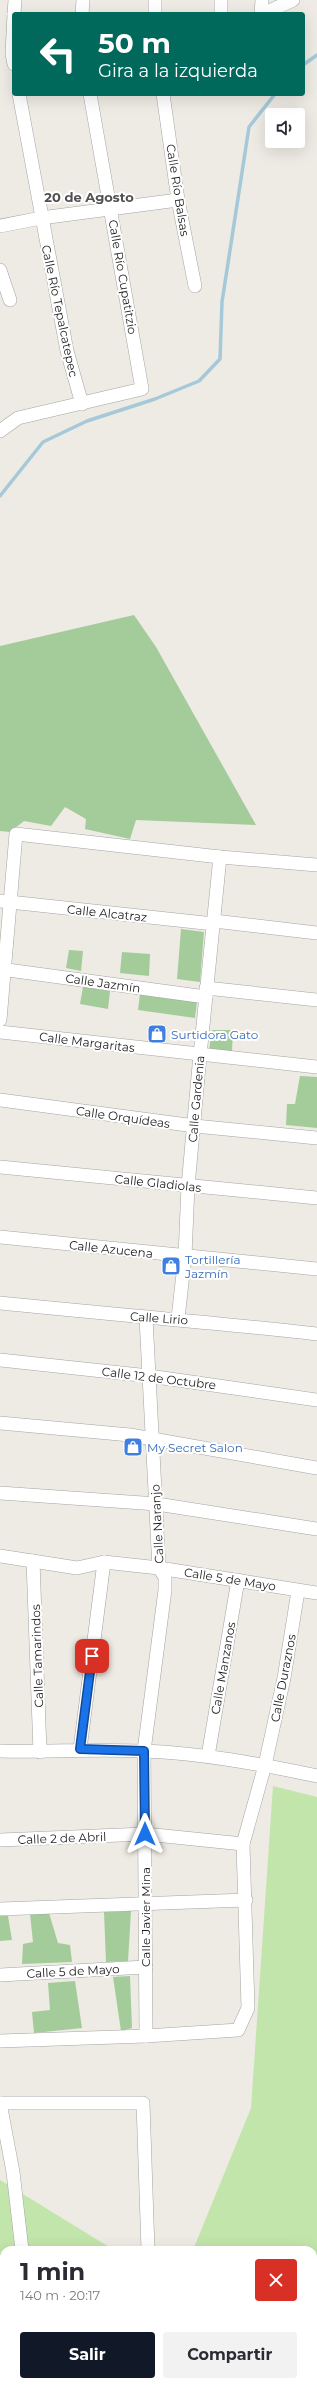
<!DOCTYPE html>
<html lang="es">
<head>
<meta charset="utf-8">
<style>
  body { margin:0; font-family:Montserrat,sans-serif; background:#f2f2f3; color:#2b2b33; height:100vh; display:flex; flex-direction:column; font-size:15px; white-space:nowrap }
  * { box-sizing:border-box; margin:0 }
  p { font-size:13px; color:#7c7c81 }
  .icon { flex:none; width:22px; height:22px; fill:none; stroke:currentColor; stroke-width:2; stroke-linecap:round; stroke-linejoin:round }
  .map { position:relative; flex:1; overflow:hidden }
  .details { position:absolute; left:0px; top:2246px; width:317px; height:140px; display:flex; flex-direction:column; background:#fff; border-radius:12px 12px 0 0; box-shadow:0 4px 16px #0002 }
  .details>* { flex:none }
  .banner { position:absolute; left:12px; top:12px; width:293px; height:84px; border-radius:4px; box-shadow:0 4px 16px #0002; background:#00695c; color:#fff; overflow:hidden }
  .buttons { position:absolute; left:265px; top:108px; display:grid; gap:8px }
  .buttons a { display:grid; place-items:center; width:40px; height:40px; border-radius:4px; background:#fff; box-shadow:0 4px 16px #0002; font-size:20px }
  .pin { position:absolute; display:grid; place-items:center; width:34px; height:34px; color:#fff; margin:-17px; border-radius:8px; box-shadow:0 2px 6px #0006 }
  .me { position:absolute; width:44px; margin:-22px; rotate:0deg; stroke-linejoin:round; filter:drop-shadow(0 0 3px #0008) }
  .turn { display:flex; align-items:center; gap:14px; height:84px; padding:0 20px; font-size:18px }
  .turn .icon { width:52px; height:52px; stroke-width:2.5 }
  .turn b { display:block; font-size:28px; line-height:34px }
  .round { display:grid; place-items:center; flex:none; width:42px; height:42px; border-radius:4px; background:#f2f2f3 }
  .summary { display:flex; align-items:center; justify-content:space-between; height:68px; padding:0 20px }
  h1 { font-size:24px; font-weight:700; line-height:30px }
  .primary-button { display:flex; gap:8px; margin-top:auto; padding:8px 20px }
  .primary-button a { flex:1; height:46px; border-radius:4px; background:#111827; color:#fff; font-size:16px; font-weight:700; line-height:46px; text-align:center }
  .primary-button a+a { background:#f2f2f3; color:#2b2b33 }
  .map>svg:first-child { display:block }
  .grass { fill:#c2e5ab }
  .forest { fill:#a4cb9a }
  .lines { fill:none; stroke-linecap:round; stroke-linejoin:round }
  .stream { stroke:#a5c9d9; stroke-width:3.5 }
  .street-casing { stroke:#a4a4a4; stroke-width:14 }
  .street { stroke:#fff; stroke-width:13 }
  .route-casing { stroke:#114b97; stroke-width:10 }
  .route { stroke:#1a73e8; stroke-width:7 }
  .labels { text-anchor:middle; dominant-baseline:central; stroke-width:4; stroke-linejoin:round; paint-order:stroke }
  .street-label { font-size:12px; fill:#1d1d1d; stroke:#fff }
  .shop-label { font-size:12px; fill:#366cbe; stroke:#fff; text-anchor:start }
  .neighbourhood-label { font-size:13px; font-weight:bold; fill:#505050; stroke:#fff }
</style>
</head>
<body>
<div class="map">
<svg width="317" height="2386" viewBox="0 0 317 2386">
  <rect width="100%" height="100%" fill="#edebe3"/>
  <!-- grass -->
  <g class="grass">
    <polygon points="273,1786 317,1797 317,2315 313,2313 313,2250 193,2250 251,2108"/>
    <polygon points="0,2180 114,2250 4,2250 4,2382 149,2382 150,2386 0,2386"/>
  </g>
  <!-- forest -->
  <g class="forest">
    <polygon points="134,615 156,647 256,825 136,820 130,839 85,829 86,819 65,807 51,826 24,821 10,832 0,831 0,646"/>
    <polygon points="181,929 204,932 200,982 177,979"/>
    <polygon points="69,950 83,951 81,971 66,968"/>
    <polygon points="122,952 150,954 149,976 120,973"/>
    <polygon points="83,987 110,991 108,1009 80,1004"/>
    <polygon points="140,994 197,1002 195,1018 138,1010"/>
    <polygon points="212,1030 233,1030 232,1051 209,1050"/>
    <polygon points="300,1076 317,1077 317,1128 286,1125 287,1104 295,1104"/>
    <polygon points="131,1911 128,1961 106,1962 104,1912"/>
    <polygon points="49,1913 58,1943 70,1945 72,1962 22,1964 23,1944 33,1942 30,1914"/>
    <polygon points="0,1916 8,1916 12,1940 0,1941"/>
    <polygon points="130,1976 132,2028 121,2031 113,1977"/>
    <polygon points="75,1981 82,2028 34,2033 32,2012 50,2010 48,1983"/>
  </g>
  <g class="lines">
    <!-- stream -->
    <g class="stream">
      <polyline points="303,65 317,55"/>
      <polyline points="0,496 43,442 87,421 155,399 199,381 220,359 222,302 249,127 275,94"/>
    </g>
    <defs>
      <g id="street">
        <polyline points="14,14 12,54 14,64"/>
        <polyline points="14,14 15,0"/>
        <polyline points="82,14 83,0"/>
        <polyline points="155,14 155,0"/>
        <polyline points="221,14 221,0"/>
        <polyline points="261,14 262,0"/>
        <polyline points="263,14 293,0"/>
        <polyline points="19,94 67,351 82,404"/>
        <polyline points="163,94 178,200 195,286"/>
        <polyline points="0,226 41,218 178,200"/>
        <polyline points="0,270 10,300"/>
        <polyline points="0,431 18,418 142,389 90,94"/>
        <polyline points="0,901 214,924"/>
        <polyline points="214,921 317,933"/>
        <polyline points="0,969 206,997"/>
        <polyline points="206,988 317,1000"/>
        <polyline points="0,1020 16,834 220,857 317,865"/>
        <polyline points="0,1032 317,1067"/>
        <polyline points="0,1100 195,1126 317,1138"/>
        <polyline points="0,1167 317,1198"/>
        <polyline points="0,1237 317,1269"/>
        <path d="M0,1303c106,11 211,19 317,31"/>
        <polyline points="146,1318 159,1568 165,1577 165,1590 144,1751 146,2036"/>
        <polyline points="178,1318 185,1256 188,1186 200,1055 220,857"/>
        <polyline points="0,1360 149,1376 317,1400"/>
        <polyline points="0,1423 130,1435 317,1468"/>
        <polyline points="0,1493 157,1504 317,1529"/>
        <polyline points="0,1556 77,1568 104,1562 159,1568 317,1593"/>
        <polyline points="33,1561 40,1752"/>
        <polyline points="80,1749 104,1562"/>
        <path d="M0,1751c48,1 95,-2 143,0 58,2 117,13 174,25"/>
        <polyline points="208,1756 238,1580"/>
        <polyline points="0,1840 145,1834 243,1844"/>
        <polyline points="0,1909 246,1900"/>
        <polyline points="0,1975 146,1967"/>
        <polyline points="0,2041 146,2036 238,2030 248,2008 243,1844 265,1765 284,1678 298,1591"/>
        <polyline points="0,2103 143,2103 148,2250"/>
        <polyline points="0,2103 13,2172 22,2250"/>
      </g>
    </defs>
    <!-- street casing -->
    <use href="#street" class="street-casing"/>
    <!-- street -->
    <use href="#street" class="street"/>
  </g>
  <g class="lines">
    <defs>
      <polyline id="route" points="92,1656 80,1749 144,1751 145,1834"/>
    </defs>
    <!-- route casing -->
    <use href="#route" class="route-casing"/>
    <!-- route -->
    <use href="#route" class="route"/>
  </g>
  <!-- icons -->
  <defs>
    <symbol id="shop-square" viewBox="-11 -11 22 22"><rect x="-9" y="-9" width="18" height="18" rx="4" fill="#3f7fe0" stroke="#fff"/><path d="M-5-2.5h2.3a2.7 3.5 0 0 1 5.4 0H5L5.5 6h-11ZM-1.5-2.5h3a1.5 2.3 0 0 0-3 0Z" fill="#fff"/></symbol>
  </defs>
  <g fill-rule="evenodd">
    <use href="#shop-square" x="146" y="1023" width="22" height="22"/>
    <use href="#shop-square" x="160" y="1255" width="22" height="22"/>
    <use href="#shop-square" x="122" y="1436" width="22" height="22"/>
  </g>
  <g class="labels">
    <!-- street labels -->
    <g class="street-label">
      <text transform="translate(178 190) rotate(81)">Calle Río Balsas</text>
      <text transform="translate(123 277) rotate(80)">Calle Río Cupatitzio</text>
      <text transform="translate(60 311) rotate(78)">Calle Río Tepalcatepec</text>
      <text transform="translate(107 913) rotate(6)">Calle Alcatraz</text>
      <text transform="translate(103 983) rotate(8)">Calle Jazmín</text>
      <text transform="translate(87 1042) rotate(7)">Calle Margaritas</text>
      <text transform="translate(196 1099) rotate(-85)">Calle Gardenia</text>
      <text transform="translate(123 1117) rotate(8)">Calle Orquídeas</text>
      <text transform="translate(158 1183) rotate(6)">Calle Gladiolas</text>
      <text transform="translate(111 1249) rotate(6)">Calle Azucena</text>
      <text transform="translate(159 1318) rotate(4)">Calle Lirio</text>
      <text transform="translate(159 1378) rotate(7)">Calle 12 de Octubre</text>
      <text transform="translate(157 1524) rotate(-93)">Calle Naranjo</text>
      <text transform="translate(230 1579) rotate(9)">Calle 5 de Mayo</text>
      <text transform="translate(37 1656) rotate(-92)">Calle Tamarindos</text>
      <text transform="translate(223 1668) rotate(-80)">Calle Manzanos</text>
      <text transform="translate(283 1678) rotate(-79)">Calle Duraznos</text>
      <text transform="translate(62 1838) rotate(-2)">Calle 2 de Abril</text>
      <text transform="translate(145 1917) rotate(-90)">Calle Javier Mina</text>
      <text transform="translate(73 1971) rotate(-3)">Calle 5 de Mayo</text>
    </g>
    <!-- shop labels -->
    <g class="shop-label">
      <text x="171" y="1034">Surtidora Gato</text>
      <text x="185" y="1259">Tortillería<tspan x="185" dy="14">Jazmín</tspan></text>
      <text x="147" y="1447">My Secret Salon</text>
    </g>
    <!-- neighbourhood labels -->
    <g class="neighbourhood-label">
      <text x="89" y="197">20 de Agosto</text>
    </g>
  </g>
</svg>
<div class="buttons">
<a><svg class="icon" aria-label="sound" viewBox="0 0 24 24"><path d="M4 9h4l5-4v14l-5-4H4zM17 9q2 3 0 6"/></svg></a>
</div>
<div class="pin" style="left:92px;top:1656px;background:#d93025"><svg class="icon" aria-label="arrive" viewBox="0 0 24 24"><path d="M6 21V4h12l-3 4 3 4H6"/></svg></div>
<svg class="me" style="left:145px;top:1834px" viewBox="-20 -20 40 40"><path d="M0-17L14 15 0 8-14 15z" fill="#1a73e8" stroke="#fff" stroke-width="4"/></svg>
<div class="banner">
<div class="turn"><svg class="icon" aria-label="left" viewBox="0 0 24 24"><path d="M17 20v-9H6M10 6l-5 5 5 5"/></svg><div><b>50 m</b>Gira a la izquierda</div></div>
</div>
<section class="details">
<div class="summary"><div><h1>1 min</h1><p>140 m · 20:17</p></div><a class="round" style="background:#d93025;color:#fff"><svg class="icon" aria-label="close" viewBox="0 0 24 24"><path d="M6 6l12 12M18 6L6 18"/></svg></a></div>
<div class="primary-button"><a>Salir</a><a>Compartir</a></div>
</section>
</div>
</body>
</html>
